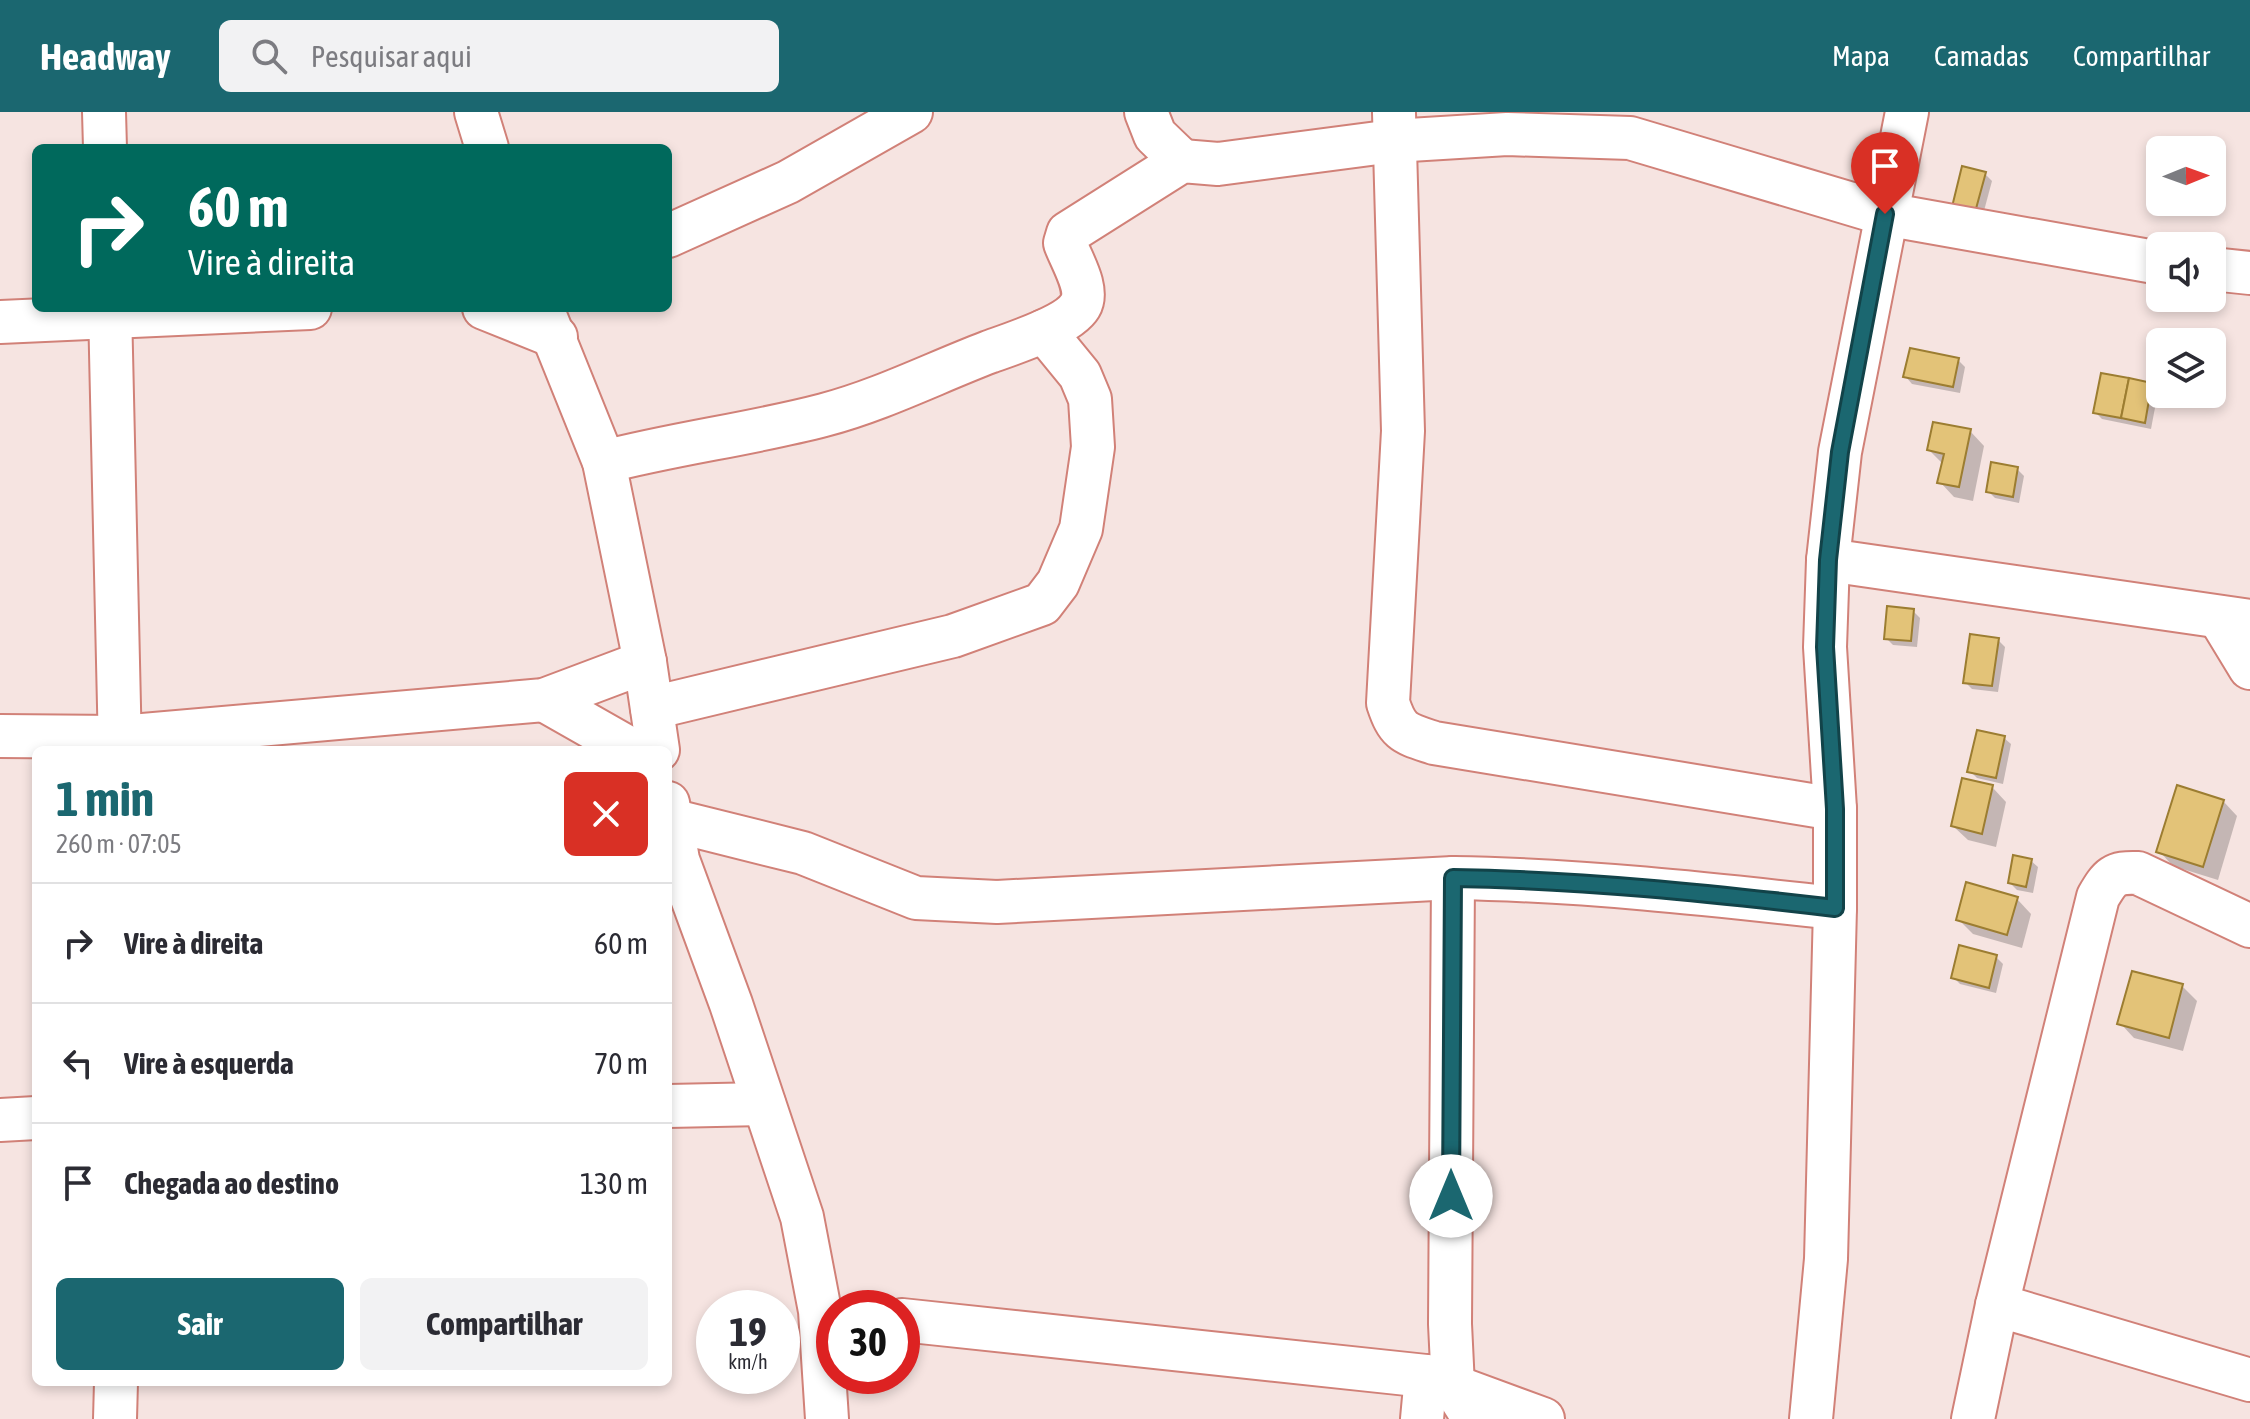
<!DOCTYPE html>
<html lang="pt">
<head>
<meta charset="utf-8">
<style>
  body { margin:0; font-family:"Asap Condensed",sans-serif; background:#f2f2f3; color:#2b2b33; height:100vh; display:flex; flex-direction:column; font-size:30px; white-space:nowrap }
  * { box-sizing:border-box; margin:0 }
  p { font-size:26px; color:#7c7c81 }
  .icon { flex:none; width:44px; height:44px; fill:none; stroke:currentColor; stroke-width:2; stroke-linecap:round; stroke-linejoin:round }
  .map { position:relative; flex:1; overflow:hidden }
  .details { position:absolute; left:32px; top:634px; width:640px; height:640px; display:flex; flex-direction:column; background:#fff; border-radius:12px; box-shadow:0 4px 12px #0003 }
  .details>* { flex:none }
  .hud { position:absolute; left:32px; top:32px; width:640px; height:168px; border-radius:12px; box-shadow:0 4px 12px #0003; background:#00695c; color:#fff; overflow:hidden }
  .needle { width:52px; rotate:89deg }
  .controls { position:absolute; left:2146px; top:24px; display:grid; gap:16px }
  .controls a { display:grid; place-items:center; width:80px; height:80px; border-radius:12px; background:#fff; box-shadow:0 4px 12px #0003; font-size:40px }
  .speed { position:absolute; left:696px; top:1178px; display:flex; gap:16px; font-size:40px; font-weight:700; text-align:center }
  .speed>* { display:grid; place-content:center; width:104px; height:104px; border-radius:50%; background:#fff; box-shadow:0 4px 12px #0003; line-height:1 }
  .speed small { font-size:20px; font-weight:400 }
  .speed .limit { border:12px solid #d22; background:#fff; color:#111 }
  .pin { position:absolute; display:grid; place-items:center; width:68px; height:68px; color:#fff; margin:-82px -34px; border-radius:50% 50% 50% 0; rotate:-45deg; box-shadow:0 0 8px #0007 }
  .pin .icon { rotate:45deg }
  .me { position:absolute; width:88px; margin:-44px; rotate:0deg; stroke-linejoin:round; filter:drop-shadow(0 0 6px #0008) }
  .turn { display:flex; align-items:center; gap:28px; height:168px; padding:0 24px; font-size:36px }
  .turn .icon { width:104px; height:104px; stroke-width:2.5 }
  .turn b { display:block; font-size:56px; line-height:68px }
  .round { display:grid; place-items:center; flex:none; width:84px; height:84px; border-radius:12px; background:#f2f2f3 }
  .summary { display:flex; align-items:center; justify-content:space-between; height:136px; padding:0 24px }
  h1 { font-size:48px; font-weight:700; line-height:60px; color:#1b6770 }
  .cta { display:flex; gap:16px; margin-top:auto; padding:16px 24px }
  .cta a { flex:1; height:92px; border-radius:12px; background:#1b6770; color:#fff; font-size:32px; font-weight:700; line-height:92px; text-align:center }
  .cta a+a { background:#f2f2f3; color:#2b2b33 }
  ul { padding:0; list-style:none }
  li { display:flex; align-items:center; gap:24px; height:120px; padding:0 24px; border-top:2px solid #e1e1e2 }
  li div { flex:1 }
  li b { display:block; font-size:30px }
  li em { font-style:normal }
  header { display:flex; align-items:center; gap:48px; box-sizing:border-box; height:112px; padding:0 40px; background:#1b6770; color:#fff }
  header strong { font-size:38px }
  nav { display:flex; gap:44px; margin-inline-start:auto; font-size:28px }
  .search { width:560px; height:72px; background:#f2f2f3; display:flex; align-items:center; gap:20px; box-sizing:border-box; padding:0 28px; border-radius:12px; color:#7c7c81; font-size:30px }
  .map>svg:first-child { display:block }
  .shadow { fill:#0003 }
  .building { fill:#e3c378; stroke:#9c7d31; stroke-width:2 }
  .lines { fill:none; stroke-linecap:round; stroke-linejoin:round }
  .minor-casing { stroke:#d18178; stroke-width:46 }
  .minor { stroke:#fff; stroke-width:42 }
  .route-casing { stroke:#124349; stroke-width:20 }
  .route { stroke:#1b6770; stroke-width:14 }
</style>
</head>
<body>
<header>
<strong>Headway</strong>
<div class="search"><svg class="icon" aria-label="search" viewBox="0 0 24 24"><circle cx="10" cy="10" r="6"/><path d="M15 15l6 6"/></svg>Pesquisar aqui</div>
<nav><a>Mapa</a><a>Camadas</a><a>Compartilhar</a></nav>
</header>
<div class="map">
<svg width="2250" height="1307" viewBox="0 0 2250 1307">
  <rect width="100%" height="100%" fill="#f6e4e1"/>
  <!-- shadow -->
  <g class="shadow">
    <polygon points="1985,62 1992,69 1981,110 1960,105"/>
    <polygon points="1958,248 1965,255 1960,281 1912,272 1906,265"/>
    <polygon points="2152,273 2158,280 2151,317 2102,307 2095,300"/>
    <polygon points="1970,319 1984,334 1973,389 1954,385 1940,370 1943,352 1929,338"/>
    <polygon points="2017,357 2024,364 2019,391 1995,386 1988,379"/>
    <polygon points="1913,499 1920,506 1917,535 1893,533 1886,526"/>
    <polygon points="1998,528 2005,535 1998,580 1972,577 1965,570"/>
    <polygon points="2004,626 2011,632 2003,672 1977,666 1970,659"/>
    <polygon points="1992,675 2006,690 1996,735 1968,728 1953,714"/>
    <polygon points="2223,689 2237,704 2218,768 2173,754 2159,739"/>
    <polygon points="2031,749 2038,755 2033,781 2017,778 2010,771"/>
    <polygon points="2017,787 2031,802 2022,836 1973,822 1958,807"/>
    <polygon points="1996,845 2003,852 1996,881 1960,872 1953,865"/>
    <polygon points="2182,874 2197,889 2183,939 2134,926 2120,911"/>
  </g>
  <!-- building -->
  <g class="building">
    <polygon points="1962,54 1986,60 1974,104 1951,99"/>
    <polygon points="1910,236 1959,246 1953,275 1903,265"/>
    <polygon points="2101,261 2129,266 2121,306 2093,301"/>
    <polygon points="2129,266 2152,271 2145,311 2121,306"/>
    <polygon points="1933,310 1971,317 1959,375 1937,371 1944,342 1927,338"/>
    <polygon points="1991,350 2018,355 2013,385 1986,380"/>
    <polygon points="1887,494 1914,497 1911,529 1884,527"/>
    <polygon points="1970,522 1999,526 1992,574 1963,571"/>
    <polygon points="1977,618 2005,624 1996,666 1967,660"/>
    <polygon points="1962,666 1993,673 1982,722 1951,714"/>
    <polygon points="2177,673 2224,688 2203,755 2156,740"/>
    <polygon points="2013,743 2032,747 2026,775 2008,771"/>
    <polygon points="1966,770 2018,785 2007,823 1956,808"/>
    <polygon points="1959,833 1997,843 1989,876 1951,866"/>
    <polygon points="2132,859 2183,872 2169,926 2117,912"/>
  </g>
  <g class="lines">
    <defs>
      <g id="minor">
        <polyline points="104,0 105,36"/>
        <polyline points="476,0 487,36"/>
        <polyline points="1146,0 1155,23 1182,49"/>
        <path d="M1394,1l9,318 -15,272c10,30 16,30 46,40l401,66"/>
        <polyline points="668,124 788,70 911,0"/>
        <polyline points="2212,157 2250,161"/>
        <polyline points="110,196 120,638"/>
        <polyline points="484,196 556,225"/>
        <polyline points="542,196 604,350 645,550 658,638"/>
        <polyline points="0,210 310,196"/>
        <path d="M604,350c73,-19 148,-28 220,-47 57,-15 110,-42 165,-63 22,-8 79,-26 91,-46 10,-17 -9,-46 -15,-63l3,-10 114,-72 36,3 175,-23 114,-7 123,4 255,76 275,49"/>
        <polyline points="1828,448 2250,509"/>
        <polyline points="2219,505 2250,556"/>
        <polyline points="544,588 632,638"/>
        <polyline points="652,596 953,524 1042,492 1058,471 1081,417 1093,335 1090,287 1080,263 1044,219"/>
        <polyline points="0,624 120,625 544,588 645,550"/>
        <polyline points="668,691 678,748 731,892 802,1105 820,1199 827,1307"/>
        <path d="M671,708l132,33 113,45 81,4 456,-24c128,2 255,16 382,30"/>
        <polyline points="1453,766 1450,1212 1453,1274 1467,1296"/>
        <polyline points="668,994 764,992"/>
        <polyline points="0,1008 36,1006"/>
        <polyline points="1997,1193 2250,1268"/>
        <polyline points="902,1208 1426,1264 1543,1307"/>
        <polyline points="115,1307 116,1270"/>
        <polyline points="1422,1307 1426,1264"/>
        <polyline points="1811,1307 1826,1147 1835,796 1835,697 1825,535 1828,448 1840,340 1907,0"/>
        <path d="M1973,1307l24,-114 101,-408c12,-20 15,-25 40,-24l112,53"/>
      </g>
    </defs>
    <!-- minor casing -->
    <use href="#minor" class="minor-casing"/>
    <!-- minor -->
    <use href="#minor" class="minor"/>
  </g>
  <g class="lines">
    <defs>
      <path id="route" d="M1451,1084l2,-318c128,2 255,15 382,30v-99l-10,-162 3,-87 12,-108 45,-238"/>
    </defs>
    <!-- route casing -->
    <use href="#route" class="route-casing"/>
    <!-- route -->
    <use href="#route" class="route"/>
  </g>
</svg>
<div class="controls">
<a><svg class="needle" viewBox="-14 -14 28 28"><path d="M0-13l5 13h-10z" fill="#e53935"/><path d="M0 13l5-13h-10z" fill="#7c7c81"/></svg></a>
<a><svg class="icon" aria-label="sound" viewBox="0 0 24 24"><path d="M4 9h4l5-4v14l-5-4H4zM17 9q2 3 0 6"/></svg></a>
<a><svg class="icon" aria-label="layers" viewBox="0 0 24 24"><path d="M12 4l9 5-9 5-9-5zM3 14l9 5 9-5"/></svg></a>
</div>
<div class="speed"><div>19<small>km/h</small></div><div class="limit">30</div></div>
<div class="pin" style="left:1885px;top:102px;background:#d93025"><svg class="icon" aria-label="arrive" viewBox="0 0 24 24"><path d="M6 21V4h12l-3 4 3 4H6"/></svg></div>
<svg class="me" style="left:1451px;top:1084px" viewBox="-20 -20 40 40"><circle r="19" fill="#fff"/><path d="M0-13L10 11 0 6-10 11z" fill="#1b6770"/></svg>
<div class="hud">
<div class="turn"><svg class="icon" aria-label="right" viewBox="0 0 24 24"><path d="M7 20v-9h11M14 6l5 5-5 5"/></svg><div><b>60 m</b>Vire à direita</div></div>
</div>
<section class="details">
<div class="summary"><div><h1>1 min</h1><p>260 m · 07:05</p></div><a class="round" style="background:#d93025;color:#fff"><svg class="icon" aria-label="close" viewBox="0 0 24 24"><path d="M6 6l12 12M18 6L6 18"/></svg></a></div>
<ul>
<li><svg class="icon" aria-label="right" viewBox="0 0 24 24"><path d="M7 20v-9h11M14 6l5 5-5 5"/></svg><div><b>Vire à direita</b></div><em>60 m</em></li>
<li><svg class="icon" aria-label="left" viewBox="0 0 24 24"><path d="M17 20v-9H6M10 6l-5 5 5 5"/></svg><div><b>Vire à esquerda</b></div><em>70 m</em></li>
<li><svg class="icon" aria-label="arrive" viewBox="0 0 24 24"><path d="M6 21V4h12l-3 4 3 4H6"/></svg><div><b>Chegada ao destino</b></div><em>130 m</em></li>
</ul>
<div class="cta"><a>Sair</a><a>Compartilhar</a></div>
</section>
</div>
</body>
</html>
